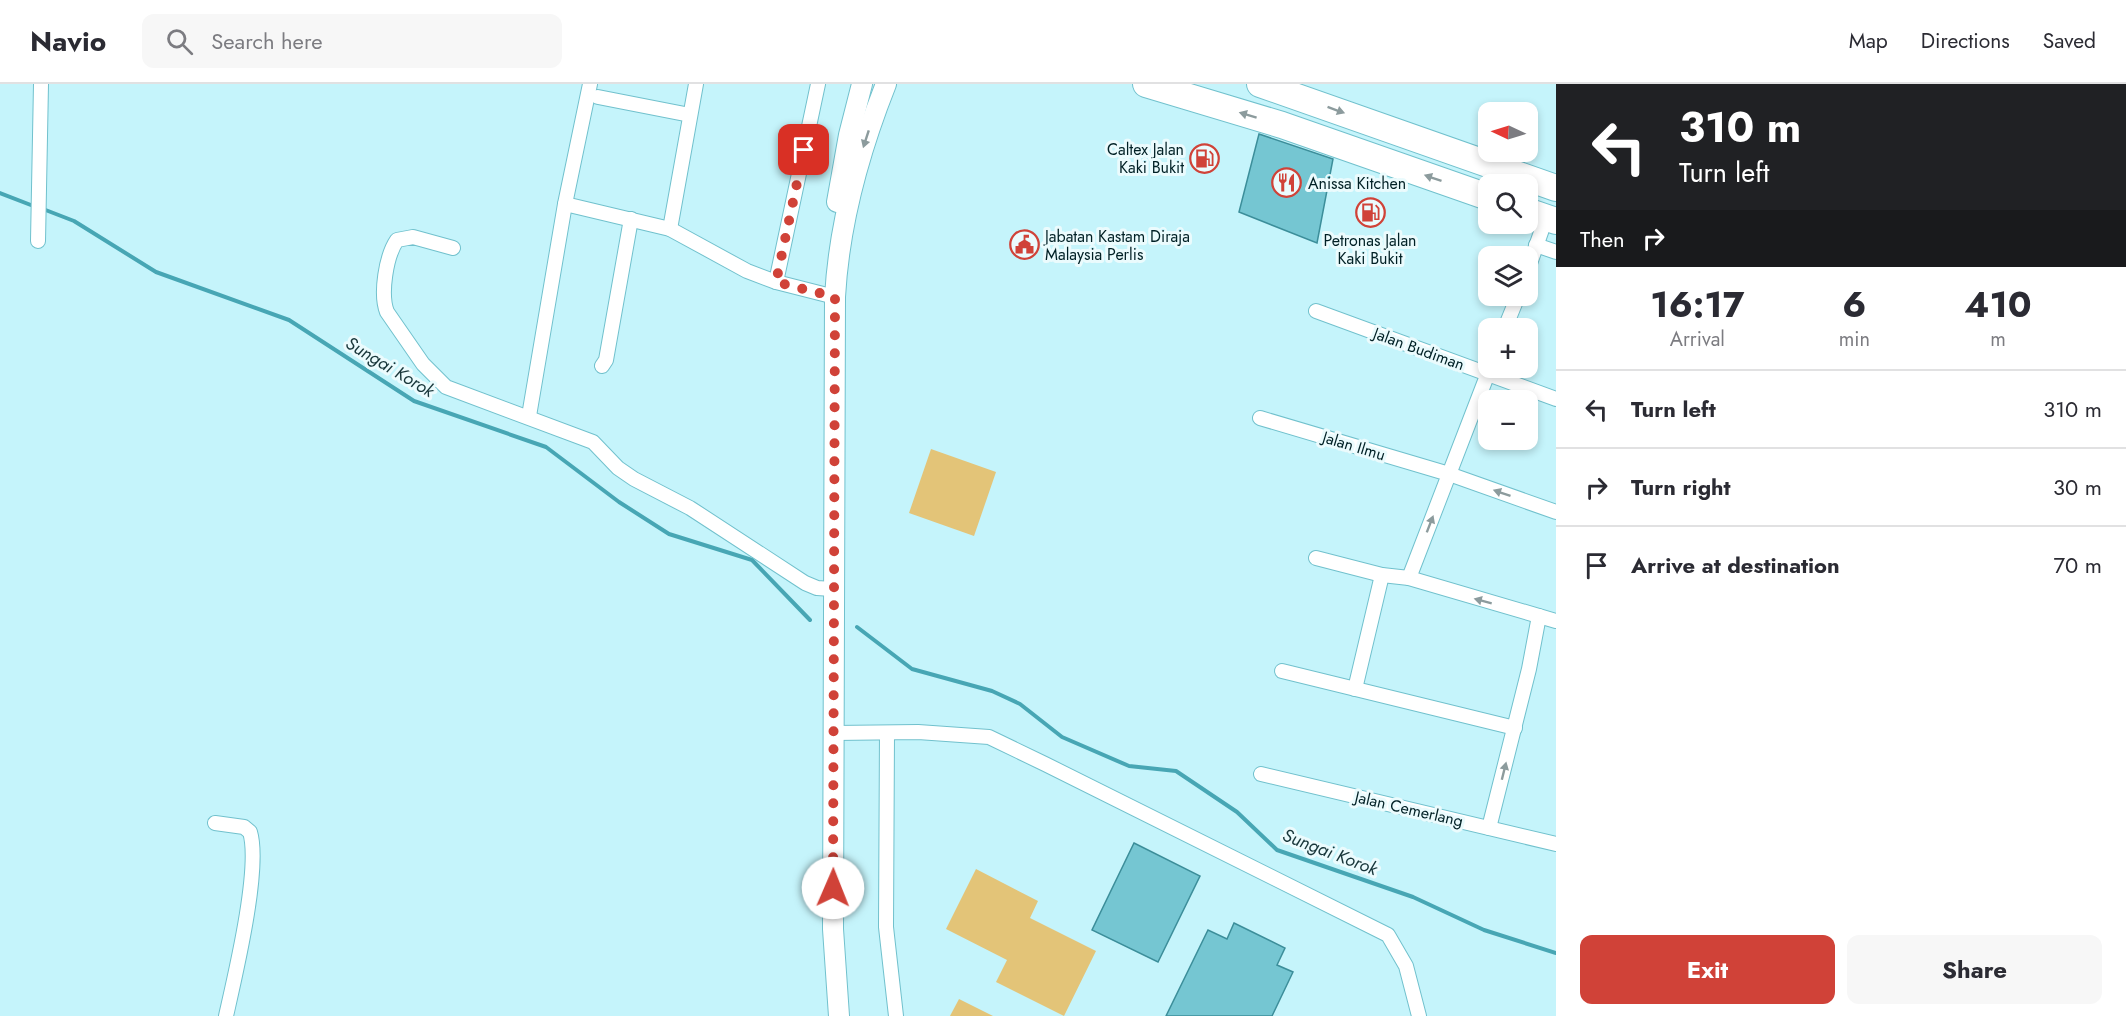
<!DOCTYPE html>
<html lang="en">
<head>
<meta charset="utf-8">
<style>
  body { margin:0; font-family:Jost,sans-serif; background:#f7f7f7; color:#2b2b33; height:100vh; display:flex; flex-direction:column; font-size:22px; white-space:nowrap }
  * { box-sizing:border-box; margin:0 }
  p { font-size:20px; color:#7c7c81 }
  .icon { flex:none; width:33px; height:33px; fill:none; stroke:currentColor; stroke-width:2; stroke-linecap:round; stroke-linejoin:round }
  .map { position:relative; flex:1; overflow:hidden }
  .details { display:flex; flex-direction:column; background:#fff; width:570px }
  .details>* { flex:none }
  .banner { background:#202124; color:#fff; overflow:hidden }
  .needle { width:39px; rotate:274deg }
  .tools { position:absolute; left:1478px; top:18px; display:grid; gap:12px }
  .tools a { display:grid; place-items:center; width:60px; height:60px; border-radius:12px; background:#fff; box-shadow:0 3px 9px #0003; font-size:30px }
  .pin { position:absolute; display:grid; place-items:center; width:51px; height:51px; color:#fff; margin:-26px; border-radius:12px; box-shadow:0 3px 9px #0006 }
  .me { position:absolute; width:66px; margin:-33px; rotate:1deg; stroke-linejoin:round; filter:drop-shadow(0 0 4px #0008) }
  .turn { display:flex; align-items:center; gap:21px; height:126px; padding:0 24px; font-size:27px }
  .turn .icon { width:78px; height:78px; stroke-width:2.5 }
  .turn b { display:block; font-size:42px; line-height:51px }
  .then { display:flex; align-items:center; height:57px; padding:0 24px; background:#0003; gap:12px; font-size:22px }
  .eta { display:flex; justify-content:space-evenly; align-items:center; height:102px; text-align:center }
  .eta b { font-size:36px; font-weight:700; line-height:42px }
  .primary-button { display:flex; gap:12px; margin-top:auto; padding:12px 24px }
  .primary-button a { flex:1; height:69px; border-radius:12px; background:#d04238; color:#fff; font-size:24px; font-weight:700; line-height:69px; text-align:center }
  .primary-button a+a { background:#f7f7f7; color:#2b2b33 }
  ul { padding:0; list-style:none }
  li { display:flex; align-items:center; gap:18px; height:78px; padding:0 24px; border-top:2px solid #e1e1e2 }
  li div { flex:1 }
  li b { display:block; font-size:22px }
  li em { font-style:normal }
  header { display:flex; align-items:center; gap:36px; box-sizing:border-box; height:84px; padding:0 30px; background:#fff; border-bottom:2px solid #e1e1e2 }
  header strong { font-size:28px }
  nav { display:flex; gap:33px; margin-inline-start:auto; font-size:21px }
  .search { width:420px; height:54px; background:#f7f7f7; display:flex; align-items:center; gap:15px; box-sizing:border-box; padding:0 21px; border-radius:12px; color:#7c7c81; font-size:22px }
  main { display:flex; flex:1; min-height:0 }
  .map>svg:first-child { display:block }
  .green { fill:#e3c478 }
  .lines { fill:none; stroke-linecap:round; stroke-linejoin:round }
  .stream { stroke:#47a6b4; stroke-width:4 }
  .building { fill:#75c6d2; stroke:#3c8e9a; stroke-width:1.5 }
  .street-casing { stroke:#71c1cd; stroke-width:16 }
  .secondary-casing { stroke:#71c1cd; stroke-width:22 }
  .highway-casing { stroke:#71c1cd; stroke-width:28 }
  .street { stroke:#fff; stroke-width:14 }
  .secondary { stroke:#fff; stroke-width:20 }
  .highway { stroke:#fff; stroke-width:26 }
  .oneway { fill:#8c9b9d }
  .route { stroke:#d04238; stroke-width:10; stroke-dasharray:0 18 }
  .labels { text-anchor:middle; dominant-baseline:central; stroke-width:6; stroke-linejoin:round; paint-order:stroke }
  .poi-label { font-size:16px; fill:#002025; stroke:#ebfbfd; text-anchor:start }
  .street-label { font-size:16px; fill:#002025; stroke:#ebfbfd }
  .water-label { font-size:18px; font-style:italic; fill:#18363a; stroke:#ebfbfd }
</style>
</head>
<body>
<header>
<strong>Navio</strong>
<div class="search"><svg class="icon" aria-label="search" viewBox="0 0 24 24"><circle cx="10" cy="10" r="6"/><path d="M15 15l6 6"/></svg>Search here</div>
<nav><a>Map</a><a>Directions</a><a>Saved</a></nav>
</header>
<main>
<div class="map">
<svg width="1556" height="932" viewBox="0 0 1556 932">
  <rect width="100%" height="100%" fill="#c5f4fb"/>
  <!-- green -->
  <g class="green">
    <polygon points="931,365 996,388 974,452 909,429"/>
    <polygon points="976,785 1038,817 1030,834 1096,867 1064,932 996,898 1007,876 946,845"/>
    <polygon points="959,915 993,932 950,932"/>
  </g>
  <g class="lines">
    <!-- stream -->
    <g class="stream">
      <polyline points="0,109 36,123"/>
      <polyline points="43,125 74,137 156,188 289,236 414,317 546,363 619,418 669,450 752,476 810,536"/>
      <polyline points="857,543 912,585 992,607 1020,620 1062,653 1129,682 1176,687 1237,728 1277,766 1413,813 1484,846 1556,869"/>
    </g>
  </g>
  <!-- building -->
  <g class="building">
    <polygon points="1259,50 1333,75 1317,159 1239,128"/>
    <polygon points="1134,759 1200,792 1158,878 1092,846"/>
    <polygon points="1234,839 1285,864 1277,881 1293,888 1272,932 1166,932 1208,846 1227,855"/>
  </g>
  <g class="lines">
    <defs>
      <g id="street">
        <polyline points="598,13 690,31"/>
        <polyline points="565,120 670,145 747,187 776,198 835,213"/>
        <polyline points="670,145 696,0"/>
        <polyline points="38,157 41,0"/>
        <polyline points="1536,161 1556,168"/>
        <path d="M453,164l-40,-11 -16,3c-11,16 -17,54 -10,72l36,52 23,23 147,55 25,26 16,11 56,29 115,75 12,5 15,1"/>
        <polyline points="1527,188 1546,134"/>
        <polyline points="776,198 818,0"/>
        <polyline points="1316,227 1556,315"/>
        <polyline points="1505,244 1518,212"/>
        <polyline points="602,282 606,276 631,135"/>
        <polyline points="529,332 565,120 590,0"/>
        <polyline points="1260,334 1449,390 1556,428"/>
        <polyline points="1316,474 1382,491 1409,494 1556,537"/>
        <polyline points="1409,494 1490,284"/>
        <polyline points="1282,587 1515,644"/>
        <polyline points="1355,605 1382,491"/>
        <polyline points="834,649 918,648 989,653 1045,680 1388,851 1406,882 1419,932"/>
        <polyline points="887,649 886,843 896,932"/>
        <polyline points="1261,690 1556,760"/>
        <path d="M215,739l29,4 6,5c11,36 -15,144 -24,184"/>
        <polyline points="1489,744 1529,585 1539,532"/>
      </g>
      <g id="secondary">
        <polyline points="837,118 849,51 862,0"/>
        <path d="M839,932l-6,-87 2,-632c4,-73 24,-145 51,-213"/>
      </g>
      <g id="highway">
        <polyline points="1146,0 1282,41 1488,113"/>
        <polyline points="1260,0 1556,104"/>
        <polyline points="1527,127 1556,137"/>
      </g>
    </defs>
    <!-- street casing -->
    <use href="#street" class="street-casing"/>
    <!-- secondary casing -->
    <use href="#secondary" class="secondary-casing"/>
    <!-- highway casing -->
    <use href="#highway" class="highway-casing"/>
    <!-- street -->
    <use href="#street" class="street"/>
    <!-- secondary -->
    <use href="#secondary" class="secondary"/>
    <!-- highway -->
    <use href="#highway" class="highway"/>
  </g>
  <!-- one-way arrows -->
  <defs><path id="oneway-solid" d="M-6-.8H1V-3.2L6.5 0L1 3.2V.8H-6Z" transform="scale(1.5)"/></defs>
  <g class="oneway">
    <use href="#oneway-solid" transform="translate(1336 26) rotate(20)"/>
    <use href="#oneway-solid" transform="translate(1248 31) rotate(-163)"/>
    <use href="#oneway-solid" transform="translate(866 55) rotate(108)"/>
    <use href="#oneway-solid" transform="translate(1433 94) rotate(-161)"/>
    <use href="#oneway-solid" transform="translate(1502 409) rotate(-161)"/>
    <use href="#oneway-solid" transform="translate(1430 440) rotate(-69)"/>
    <use href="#oneway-solid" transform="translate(1483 517) rotate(-165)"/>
    <use href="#oneway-solid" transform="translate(1504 687) rotate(-76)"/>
  </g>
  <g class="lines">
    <!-- route -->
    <polyline class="route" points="804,66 776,198 835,213 833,804"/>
  </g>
  <!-- icons -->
  <defs>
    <symbol id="fuel-ring" viewBox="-11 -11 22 22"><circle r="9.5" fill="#ebfbfd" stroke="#d04238" stroke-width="1.5"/><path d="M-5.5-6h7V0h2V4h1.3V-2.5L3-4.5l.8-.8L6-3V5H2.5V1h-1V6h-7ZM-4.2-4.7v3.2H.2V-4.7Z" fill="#d04238"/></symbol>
    <symbol id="restaurant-ring" viewBox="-11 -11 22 22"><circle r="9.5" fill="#ebfbfd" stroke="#d04238" stroke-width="1.5"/><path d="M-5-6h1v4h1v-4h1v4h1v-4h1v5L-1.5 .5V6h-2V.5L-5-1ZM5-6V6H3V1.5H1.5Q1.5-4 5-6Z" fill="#d04238"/></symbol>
    <symbol id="civic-ring" viewBox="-11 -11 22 22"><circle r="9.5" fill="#ebfbfd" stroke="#d04238" stroke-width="1.5"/><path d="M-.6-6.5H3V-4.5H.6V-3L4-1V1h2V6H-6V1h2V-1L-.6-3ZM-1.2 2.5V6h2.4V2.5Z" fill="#d04238"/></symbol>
  </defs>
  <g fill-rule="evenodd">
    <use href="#fuel-ring" x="1188" y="58" width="33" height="33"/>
    <use href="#restaurant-ring" x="1270" y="82" width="33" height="33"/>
    <use href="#fuel-ring" x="1354" y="112" width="33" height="33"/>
    <use href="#civic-ring" x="1008" y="144" width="33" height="33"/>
  </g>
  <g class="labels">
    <!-- poi labels -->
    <g class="poi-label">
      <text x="1184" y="65" text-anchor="end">Caltex Jalan<tspan x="1184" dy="18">Kaki Bukit</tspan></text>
      <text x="1308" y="99">Anissa Kitchen</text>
      <text x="1045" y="152">Jabatan Kastam Diraja<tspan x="1045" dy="18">Malaysia Perlis</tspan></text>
      <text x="1370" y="156" text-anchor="middle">Petronas Jalan<tspan x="1370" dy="18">Kaki Bukit</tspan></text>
    </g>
    <!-- street labels -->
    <g class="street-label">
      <text transform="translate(1419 265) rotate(20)">Jalan Budiman</text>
      <text transform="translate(1354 362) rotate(17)">Jalan Ilmu</text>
      <text transform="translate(1409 725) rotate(13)">Jalan Cemerlang</text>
    </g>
    <!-- water labels -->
    <g class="water-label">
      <text transform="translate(390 283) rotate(31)">Sungai Korok</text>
      <text transform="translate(1330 768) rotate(21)">Sungai Korok</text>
    </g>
  </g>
</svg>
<div class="tools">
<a><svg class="needle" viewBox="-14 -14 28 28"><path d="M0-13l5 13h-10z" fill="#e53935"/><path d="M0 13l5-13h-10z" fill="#7c7c81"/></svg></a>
<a><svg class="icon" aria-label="search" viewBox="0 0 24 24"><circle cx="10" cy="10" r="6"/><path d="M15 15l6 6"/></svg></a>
<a><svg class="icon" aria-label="layers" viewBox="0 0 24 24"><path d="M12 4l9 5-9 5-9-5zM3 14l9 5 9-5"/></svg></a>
<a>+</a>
<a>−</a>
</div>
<div class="pin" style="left:804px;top:66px;background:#d93025"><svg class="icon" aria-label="arrive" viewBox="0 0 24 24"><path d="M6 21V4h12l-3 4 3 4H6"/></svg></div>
<svg class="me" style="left:833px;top:804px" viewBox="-20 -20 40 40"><circle r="19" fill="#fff"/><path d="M0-13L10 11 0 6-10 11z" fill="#d04238"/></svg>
</div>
<section class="details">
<div class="banner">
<div class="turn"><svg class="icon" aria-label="left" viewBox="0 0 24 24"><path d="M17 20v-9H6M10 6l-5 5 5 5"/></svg><div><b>310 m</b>Turn left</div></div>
<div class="then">Then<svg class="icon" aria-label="right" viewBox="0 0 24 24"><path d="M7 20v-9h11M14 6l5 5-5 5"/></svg></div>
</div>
<div class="eta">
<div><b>16:17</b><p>Arrival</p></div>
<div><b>6</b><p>min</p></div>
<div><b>410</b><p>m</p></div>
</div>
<ul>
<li><svg class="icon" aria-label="left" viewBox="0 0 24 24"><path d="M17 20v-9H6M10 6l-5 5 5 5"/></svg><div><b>Turn left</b></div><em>310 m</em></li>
<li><svg class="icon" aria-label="right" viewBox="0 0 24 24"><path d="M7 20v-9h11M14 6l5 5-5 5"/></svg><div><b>Turn right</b></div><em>30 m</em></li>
<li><svg class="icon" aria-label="arrive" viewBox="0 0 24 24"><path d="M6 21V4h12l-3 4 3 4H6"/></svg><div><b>Arrive at destination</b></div><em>70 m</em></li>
</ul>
<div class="primary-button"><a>Exit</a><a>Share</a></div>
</section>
</main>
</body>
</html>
